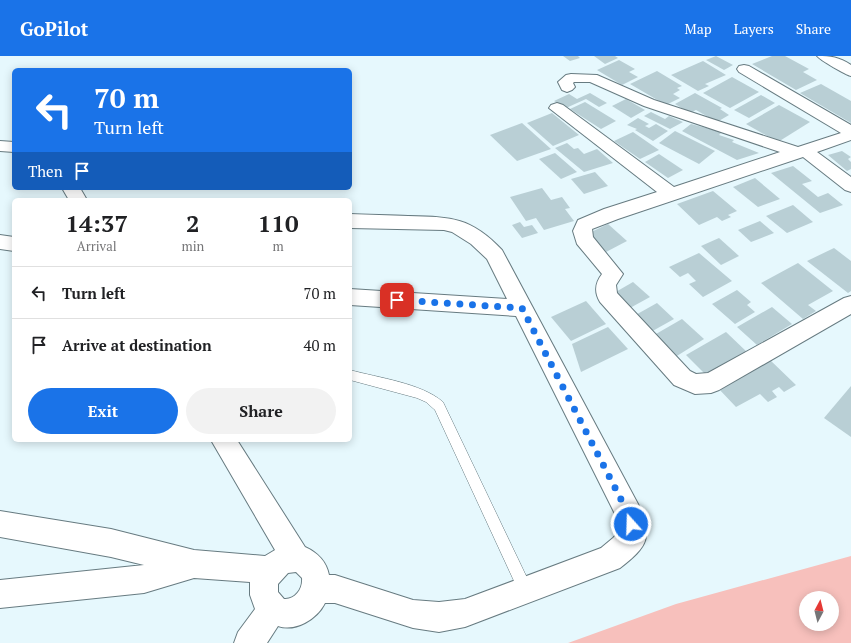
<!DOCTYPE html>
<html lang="en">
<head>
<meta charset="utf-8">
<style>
  body { margin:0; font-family:"PT Serif",serif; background:#f2f2f2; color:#202124; height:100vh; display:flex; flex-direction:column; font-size:15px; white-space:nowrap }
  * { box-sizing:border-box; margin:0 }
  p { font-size:13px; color:#757577 }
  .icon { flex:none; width:22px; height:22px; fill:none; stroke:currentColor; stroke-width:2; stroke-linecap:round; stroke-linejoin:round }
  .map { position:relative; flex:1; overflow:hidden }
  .side { position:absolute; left:12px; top:142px; width:340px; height:244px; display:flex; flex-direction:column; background:#fff; border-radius:6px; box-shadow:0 2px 10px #0003 }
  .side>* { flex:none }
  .guide { position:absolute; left:12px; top:12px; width:340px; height:122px; border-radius:6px; box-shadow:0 2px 10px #0003; background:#1a73e8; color:#fff; overflow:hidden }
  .needle { width:26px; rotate:7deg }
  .fabs { position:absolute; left:799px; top:535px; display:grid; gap:8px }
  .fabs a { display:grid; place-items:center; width:40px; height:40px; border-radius:50%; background:#fff; box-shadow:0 2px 10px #0003; font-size:20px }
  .pin { position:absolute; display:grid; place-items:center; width:34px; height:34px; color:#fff; margin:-17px; border-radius:8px; box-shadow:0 2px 6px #0006 }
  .me { position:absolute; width:44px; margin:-22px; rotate:340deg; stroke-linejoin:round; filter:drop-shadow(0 0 3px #0008) }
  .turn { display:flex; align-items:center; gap:14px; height:84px; padding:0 16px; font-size:18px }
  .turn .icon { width:52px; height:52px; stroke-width:2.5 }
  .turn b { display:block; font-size:28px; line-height:34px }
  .then { display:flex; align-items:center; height:38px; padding:0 16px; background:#0003; gap:8px; font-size:15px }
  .eta { display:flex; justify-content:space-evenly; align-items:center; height:68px; text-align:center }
  .eta b { font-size:24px; font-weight:700; line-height:28px }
  .action { display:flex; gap:8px; margin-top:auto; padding:8px 16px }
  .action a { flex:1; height:46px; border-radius:24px; background:#1a73e8; color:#fff; font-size:16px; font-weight:700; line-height:46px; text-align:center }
  .action a+a { background:#f2f2f2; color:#202124 }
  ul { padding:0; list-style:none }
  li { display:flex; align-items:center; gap:12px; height:52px; padding:0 16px; border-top:1px solid #e0e0e0 }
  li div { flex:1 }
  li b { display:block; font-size:15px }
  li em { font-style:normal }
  header { display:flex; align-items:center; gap:24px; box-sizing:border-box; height:56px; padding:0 20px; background:#1a73e8; color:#fff }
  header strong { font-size:19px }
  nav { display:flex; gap:22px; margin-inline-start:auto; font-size:14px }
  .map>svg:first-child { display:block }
  .green { fill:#f7c0bc; fill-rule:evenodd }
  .building { fill:#b9cfd5 }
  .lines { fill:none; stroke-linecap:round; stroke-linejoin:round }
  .service-casing { stroke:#677b81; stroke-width:1 }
  .minor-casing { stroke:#677b81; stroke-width:2 }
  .secondary-casing { stroke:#677b81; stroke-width:2 }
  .service { fill:#fff; fill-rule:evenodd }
  .minor { fill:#fff; fill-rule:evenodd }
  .secondary { fill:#fff; fill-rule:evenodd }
  .route { stroke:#1a73e8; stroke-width:7; stroke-dasharray:0 12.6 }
</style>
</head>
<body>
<header>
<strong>GoPilot</strong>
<nav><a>Map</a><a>Layers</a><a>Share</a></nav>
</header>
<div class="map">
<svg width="851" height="587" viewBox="0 0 851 587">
  <rect width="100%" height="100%" fill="#e6f8fd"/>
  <!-- green -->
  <path class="green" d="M851,500v87h-283l108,-39zM806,542h26v26h-26z"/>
  <!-- building -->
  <g class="building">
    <polygon points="563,0 578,0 580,2 570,5"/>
    <polygon points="594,0 615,0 618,2 605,8"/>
    <polygon points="716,0 733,9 724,14 706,4"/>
    <polygon points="772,0 785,0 809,13 803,16 817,24 796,34 752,8"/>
    <polygon points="619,4 635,13 629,16 638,21 622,29 597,14"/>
    <polygon points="703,5 726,19 705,28 709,30 698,35 671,19"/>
    <polygon points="657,15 682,30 677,32 680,34 673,38 680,42 666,49 630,28"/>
    <polygon points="732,21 759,36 730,52 703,37"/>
    <polygon points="821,28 851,45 851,67 800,37"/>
    <polygon points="590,37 607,47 599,51 586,43 566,52 554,45 569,38 577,43"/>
    <polygon points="695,37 722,52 720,53 729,59 717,66 696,54 690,57 675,48"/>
    <polygon points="761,39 775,47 749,62 734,54"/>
    <polygon points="626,43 645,54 631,62 612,50"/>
    <polygon points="585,46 616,65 601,73 570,53"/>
    <polygon points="779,49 810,66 778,86 746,68"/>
    <polygon points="651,56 665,63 669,60 683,66 670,73 644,60"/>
    <polygon points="552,57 579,79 553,90 527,67"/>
    <polygon points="638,62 649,68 645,70 649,72 656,68 668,75 653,85 635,74 637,73 627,69"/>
    <polygon points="522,67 551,93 517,105 490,79"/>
    <polygon points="691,68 714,74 721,77 719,79 734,84 732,86 759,97 737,104 682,75"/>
    <polygon points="675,75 715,95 699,108 659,87"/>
    <polygon points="633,76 659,94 640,103 614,85"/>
    <polygon points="567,87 574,93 578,92 584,98 597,93 613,107 584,116 555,92"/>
    <polygon points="842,95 851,101 848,103 851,106 851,113 847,115 828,99"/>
    <polygon points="555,97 577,116 561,123 539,103"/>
    <polygon points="659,98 683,114 668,122 645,106"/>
    <polygon points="793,110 812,125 802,128 818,141 828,137 843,149 820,157 771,117"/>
    <polygon points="595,116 608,130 584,138 571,123"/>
    <polygon points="755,122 780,143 758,151 733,131"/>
    <polygon points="542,132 551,144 562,141 570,152 565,153 574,165 544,174 536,162 526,165 510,141"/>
    <polygon points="713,135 737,155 728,159 731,161 722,165 717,161 699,169 677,148"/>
    <polygon points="793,149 813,166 787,177 766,160"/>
    <polygon points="760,165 774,177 751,186 738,174"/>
    <polygon points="520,166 524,171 532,169 538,177 522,182 512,169"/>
    <polygon points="608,168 627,185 606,196 587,178"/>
    <polygon points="719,182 739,200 721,209 701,190"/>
    <polygon points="834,192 851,205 851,235 848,237 807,205"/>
    <polygon points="699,197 732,225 703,241 689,228 696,225 688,217 680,221 669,211"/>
    <polygon points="798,207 833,235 808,249 816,255 803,263 761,227"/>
    <polygon points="633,226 650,241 630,252 614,237"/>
    <polygon points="737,234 751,246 747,249 755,256 735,268 712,248"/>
    <polygon points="586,245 606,268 571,285 551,261"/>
    <polygon points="657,247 674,263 649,277 632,261"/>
    <polygon points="772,251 792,268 757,289 737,271"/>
    <polygon points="682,263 704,283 672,303 649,282"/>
    <polygon points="608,271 628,293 581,316 572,288"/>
    <polygon points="726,276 748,297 707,320 686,299"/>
    <polygon points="769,303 796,329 784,336 779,331 772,335 777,341 768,346 760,338 736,351 717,331"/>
    <polygon points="851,330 851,381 824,362"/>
  </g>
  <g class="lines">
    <defs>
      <path id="service" d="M350,314c29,8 71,13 93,32l87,182 2,5 -2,5 -5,2 -5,-2 -85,-184 -9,-8 -9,-4 -67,-18z"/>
      <g id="minor">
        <path d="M744,9l5,1 102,59v15l-34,12 34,25v15l-6,-2 -42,-33 -185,62 -26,10 1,8 30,37 -7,11 1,8 73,78 6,3 12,-1 136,-75 7,-2v18l-132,76 -8,3 -16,1 -21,-9 -74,-83c-6,-10 -5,-19 2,-28l-25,-30 -4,-13 5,-11 26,-11 53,-17 -108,-84 2,-3 6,-2 6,2 111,82 106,-35 -136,-46 -54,-24h-16l-1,1 2,4 -3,3 -5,2 -5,-2 -4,-8 8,-7 5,-1 26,1 57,25 144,47 43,-14 -102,-61 -2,-3 2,-3z"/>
        <polygon points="0,85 14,86 14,96 0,95"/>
        <polygon points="62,132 80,132 87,144 69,144"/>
        <path d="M350,158c19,1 39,1 58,2 43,1 63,1 94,34l136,254c15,34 10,42 -18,64l-155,59 -26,5 -26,-4 -78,-25h-10c-8,16 -29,29 -47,23l-11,17h-33l4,-11 17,-23 -5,-14v-13l-56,-4 -50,15 -144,15v-28l144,-15 -33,-8 -111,-20v-26l111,18 83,21 71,6 10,-6 -64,-110h26l68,107c13,6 21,14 24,28h6l78,25 26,2 26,-3 136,-51 12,-10 7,-7 -4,-15 -100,-200 -166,-11v-16l157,10 -20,-40 -16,-15 -19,-12 -8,-2 -94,-2zM296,516l6,6c1,11 -7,22 -18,21l-6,-7v-8l10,-11z"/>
        <polygon points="0,179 14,181 14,195 0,193"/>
      </g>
      <path id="secondary" d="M817,0c14,0 22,1 34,9v11c-5,-1 -31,-16 -34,-20z"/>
    </defs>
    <!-- service casing -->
    <use href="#service" class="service-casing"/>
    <!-- minor casing -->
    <use href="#minor" class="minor-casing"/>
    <!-- secondary casing -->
    <use href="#secondary" class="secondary-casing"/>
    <!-- service -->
    <use href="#service" class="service"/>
    <!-- minor -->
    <use href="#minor" class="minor"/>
    <!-- secondary -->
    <use href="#secondary" class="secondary"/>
  </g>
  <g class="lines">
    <!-- route -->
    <polyline class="route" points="397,244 522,252 624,449 631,468"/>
  </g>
</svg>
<div class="fabs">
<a><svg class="needle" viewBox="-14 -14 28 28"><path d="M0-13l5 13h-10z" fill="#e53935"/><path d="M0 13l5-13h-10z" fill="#757577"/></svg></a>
</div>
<div class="pin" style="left:397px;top:244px;background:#d93025"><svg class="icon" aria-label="arrive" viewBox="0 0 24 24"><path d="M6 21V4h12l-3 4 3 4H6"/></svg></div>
<svg class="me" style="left:631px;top:468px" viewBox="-20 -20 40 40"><circle r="17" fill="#1a73e8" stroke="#fff" stroke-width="3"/><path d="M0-11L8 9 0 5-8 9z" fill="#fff"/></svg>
<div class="guide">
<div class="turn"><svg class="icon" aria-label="left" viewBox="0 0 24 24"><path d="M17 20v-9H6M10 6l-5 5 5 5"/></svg><div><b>70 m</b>Turn left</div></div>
<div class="then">Then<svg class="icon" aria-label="arrive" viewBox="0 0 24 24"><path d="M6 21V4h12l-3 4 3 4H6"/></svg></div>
</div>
<section class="side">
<div class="eta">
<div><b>14:37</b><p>Arrival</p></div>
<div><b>2</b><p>min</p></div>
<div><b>110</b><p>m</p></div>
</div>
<ul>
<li><svg class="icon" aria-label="left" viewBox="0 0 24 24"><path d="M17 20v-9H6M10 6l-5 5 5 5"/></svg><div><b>Turn left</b></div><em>70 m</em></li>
<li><svg class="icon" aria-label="arrive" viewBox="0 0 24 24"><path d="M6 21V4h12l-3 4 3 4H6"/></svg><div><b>Arrive at destination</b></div><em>40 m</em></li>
</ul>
<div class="action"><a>Exit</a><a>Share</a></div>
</section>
</div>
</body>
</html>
